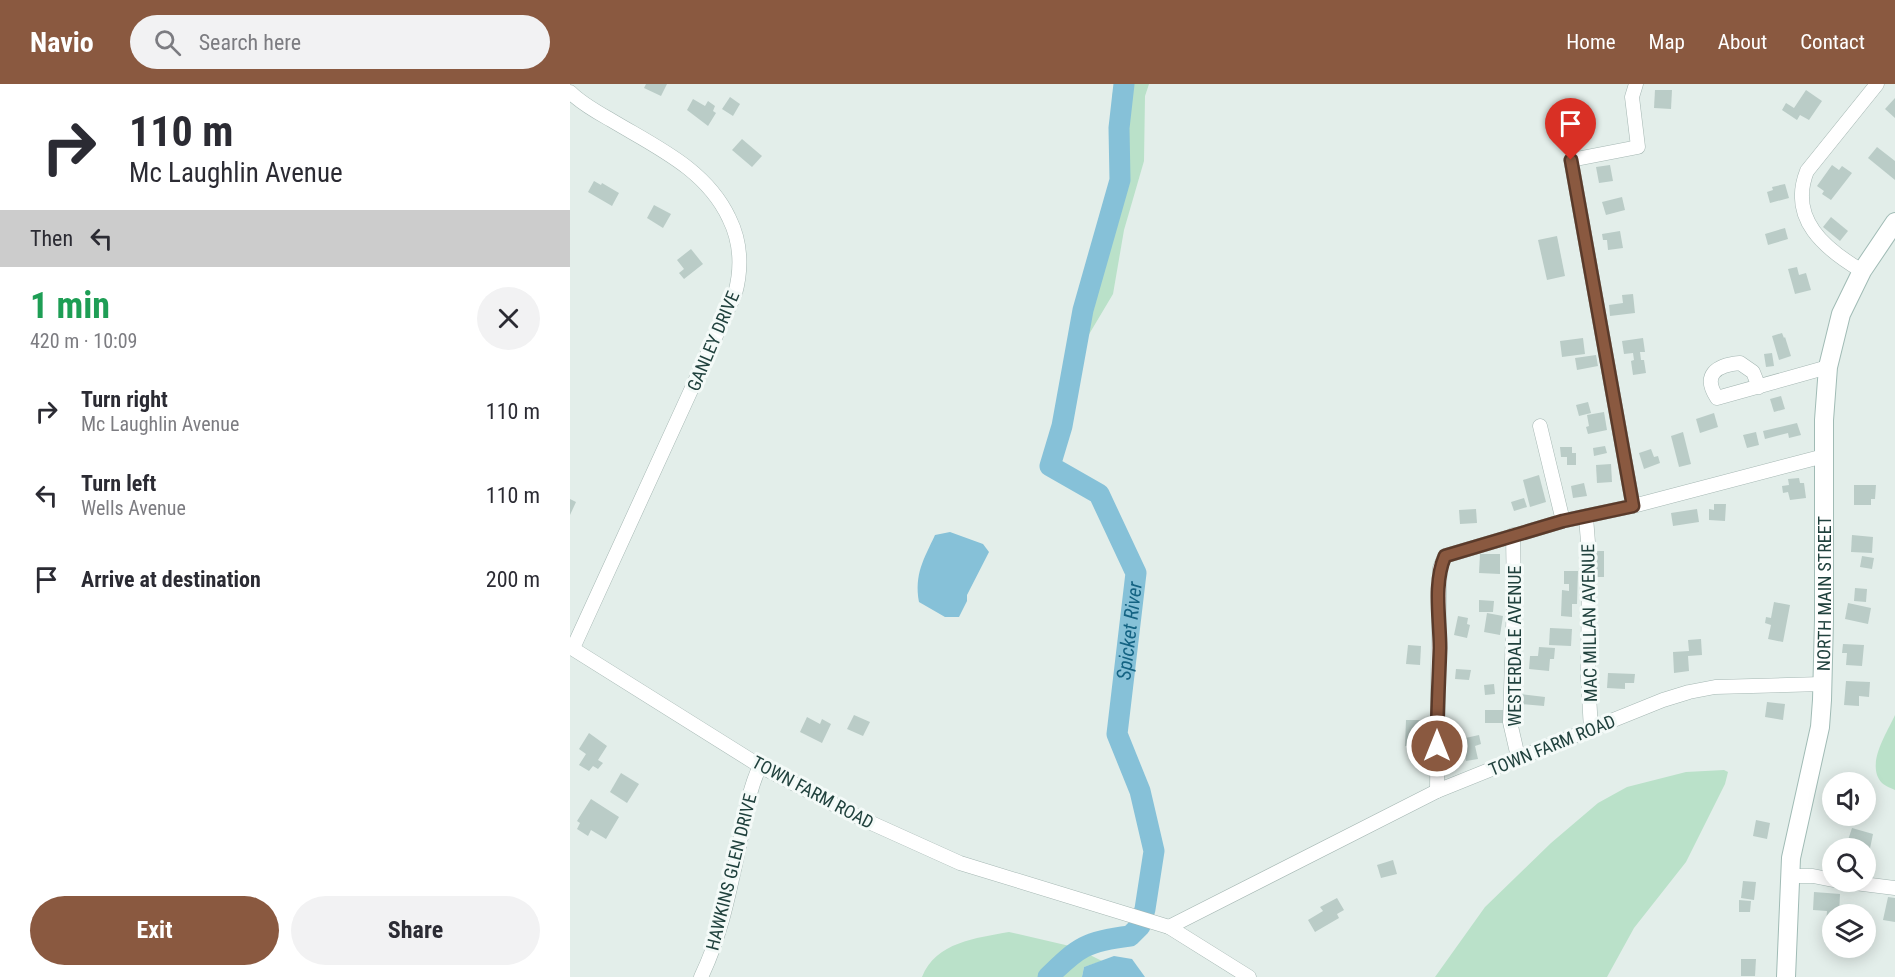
<!DOCTYPE html>
<html lang="en">
<head>
<meta charset="utf-8">
<style>
  body { margin:0; font-family:"Roboto Condensed",sans-serif; background:#f2f2f3; color:#2b2b33; height:100vh; display:flex; flex-direction:column; font-size:22px; white-space:nowrap }
  * { box-sizing:border-box; margin:0 }
  p { font-size:20px; color:#7c7c81 }
  .icon { flex:none; width:33px; height:33px; fill:none; stroke:currentColor; stroke-width:2; stroke-linecap:round; stroke-linejoin:round }
  .map { position:relative; flex:1; overflow:hidden }
  .details { display:flex; flex-direction:column; background:#fff; width:570px }
  .details>* { flex:none }
  .banner { background:#fff; color:#2b2b33; overflow:hidden }
  .buttons { position:absolute; left:1252px; top:688px; display:grid; gap:12px }
  .buttons a { display:grid; place-items:center; width:54px; height:54px; border-radius:50%; background:#fff; box-shadow:0 3px 15px #0003; font-size:30px }
  .pin { position:absolute; display:grid; place-items:center; width:51px; height:51px; color:#fff; margin:-62px -26px; border-radius:50% 50% 50% 0; rotate:-45deg; box-shadow:0 0 6px #0007 }
  .pin .icon { rotate:45deg }
  .me { position:absolute; width:66px; margin:-33px; rotate:0deg; stroke-linejoin:round; filter:drop-shadow(0 0 4px #0008) }
  .turn { display:flex; align-items:center; gap:21px; height:126px; padding:0 30px; font-size:27px }
  .turn .icon { width:78px; height:78px; stroke-width:2.5 }
  .turn b { display:block; font-size:42px; line-height:51px }
  .then { display:flex; align-items:center; height:57px; padding:0 30px; background:#0003; gap:12px; font-size:22px }
  .round { display:grid; place-items:center; flex:none; width:63px; height:63px; border-radius:32px; background:#f2f2f3 }
  .summary { display:flex; align-items:center; justify-content:space-between; height:102px; padding:0 30px }
  h1 { font-size:36px; font-weight:700; line-height:45px; color:#1e9e55 }
  .button { display:flex; gap:12px; margin-top:auto; padding:12px 30px }
  .button a { flex:1; height:69px; border-radius:36px; background:#8a5940; color:#fff; font-size:24px; font-weight:700; line-height:69px; text-align:center }
  .button a+a { background:#f2f2f3; color:#2b2b33 }
  ul { padding:0; list-style:none }
  li { display:flex; align-items:center; gap:18px; height:84px; padding:0 30px }
  li div { flex:1 }
  li b { display:block; font-size:22px }
  li em { font-style:normal }
  header { display:flex; align-items:center; gap:36px; box-sizing:border-box; height:84px; padding:0 30px; background:#8a5940; color:#fff }
  header strong { font-size:28px }
  nav { display:flex; gap:33px; margin-inline-start:auto; font-size:21px }
  .search { width:420px; height:54px; background:#f2f2f3; display:flex; align-items:center; gap:15px; box-sizing:border-box; padding:0 21px; border-radius:33px; color:#7c7c81; font-size:22px }
  main { display:flex; flex:1; min-height:0 }
  .map>svg:first-child { display:block }
  .green { fill:#bae1c9 }
  .water { fill:#86c1d8 }
  .lines { fill:none; stroke-linecap:round; stroke-linejoin:round }
  .river { stroke:#86c1d8; stroke-width:21 }
  .building { fill:#baccc7 }
  .street-casing { stroke:#a5b7b3; stroke-width:15 }
  .secondary-casing { stroke:#a0bbb5; stroke-width:20 }
  .street { stroke:#fff; stroke-width:14 }
  .secondary { stroke:#fff; stroke-width:18 }
  .route-casing { stroke:#5a3a2a; stroke-width:15 }
  .route { stroke:#8a5940; stroke-width:10 }
  .labels { text-anchor:middle; dominant-baseline:central; stroke-width:6; stroke-linejoin:round; paint-order:stroke }
  .street-label { font-size:18px; fill:#20413d; stroke:#f4faf8 }
  .water-label { font-size:20px; font-style:italic; fill:#146383; stroke:#f4faf8 }
</style>
</head>
<body>
<header>
<strong>Navio</strong>
<div class="search"><svg class="icon" aria-label="search" viewBox="0 0 24 24"><circle cx="10" cy="10" r="6"/><path d="M15 15l6 6"/></svg>Search here</div>
<nav><a>Home</a><a>Map</a><a>About</a><a>Contact</a></nav>
</header>
<main>
<section class="details">
<div class="banner">
<div class="turn"><svg class="icon" aria-label="right" viewBox="0 0 24 24"><path d="M7 20v-9h11M14 6l5 5-5 5"/></svg><div><b>110 m</b>Mc Laughlin Avenue</div></div>
<div class="then">Then<svg class="icon" aria-label="left" viewBox="0 0 24 24"><path d="M17 20v-9H6M10 6l-5 5 5 5"/></svg></div>
</div>
<div class="summary"><div><h1>1 min</h1><p>420 m · 10:09</p></div><a class="round"><svg class="icon" aria-label="close" viewBox="0 0 24 24"><path d="M6 6l12 12M18 6L6 18"/></svg></a></div>
<ul>
<li><svg class="icon" aria-label="right" viewBox="0 0 24 24"><path d="M7 20v-9h11M14 6l5 5-5 5"/></svg><div><b>Turn right</b><p>Mc Laughlin Avenue</p></div><em>110 m</em></li>
<li><svg class="icon" aria-label="left" viewBox="0 0 24 24"><path d="M17 20v-9H6M10 6l-5 5 5 5"/></svg><div><b>Turn left</b><p>Wells Avenue</p></div><em>110 m</em></li>
<li><svg class="icon" aria-label="arrive" viewBox="0 0 24 24"><path d="M6 21V4h12l-3 4 3 4H6"/></svg><div><b>Arrive at destination</b></div><em>200 m</em></li>
</ul>
<div class="button"><a>Exit</a><a>Share</a></div>
</section>
<div class="map">
<svg width="1325" height="893" viewBox="0 0 1325 893">
  <rect width="100%" height="100%" fill="#e3eeea"/>
  <!-- green -->
  <g class="green">
    <polygon points="545,0 579,0 575,12 574,77 554,146 543,210 518,252 514,243 533,185 541,133 542,12"/>
    <path d="M1325,631v75c-4,-2 -10,-4 -13,-7 -17,-18 5,-50 13,-68z"/>
    <polygon points="1154,686 1158,688 1155,700 1116,778 1064,844 1037,893 865,893 915,823 981,759 1028,719 1057,703 1116,688"/>
    <path d="M439,848l65,15 28,14 -18,6 -2,10h-160c14,-35 54,-39 87,-45z"/>
  </g>
  <!-- water -->
  <g class="water">
    <path d="M380,448l33,12 6,8 -22,43v6l-8,16h-14l-26,-15c-5,-28 5,-43 16,-67z"/>
    <polygon points="544,872 562,875 575,893 512,893 514,883"/>
  </g>
  <g class="lines">
    <!-- river -->
    <path class="river" id="s1" d="M478,893c30,-30 39,-36 82,-41l10,-10 5,-17 9,-58 -14,-60 -23,-57 19,-161 -37,-79 -49,-28 12,-40 21,-116 37,-130 -1,-52 5,-44"/>
  </g>
  <!-- building -->
  <g class="building">
    <polygon points="76,0 97,0 91,12 74,4"/>
    <polygon points="1085,6 1102,6 1101,25 1084,24"/>
    <polygon points="1236,6 1252,17 1239,36 1230,31 1227,36 1212,26 1216,19 1224,24"/>
    <polygon points="160,13 170,20 163,32 152,25"/>
    <polygon points="1325,14 1325,34 1315,25"/>
    <polygon points="123,15 135,22 138,17 145,22 143,27 146,29 138,42 117,26"/>
    <polygon points="1016,38 1018,54 1003,56 1001,40"/>
    <polygon points="172,55 192,72 182,83 162,66"/>
    <polygon points="1307,63 1325,77 1325,96 1298,74"/>
    <polygon points="1040,81 1043,97 1029,99 1026,83"/>
    <polygon points="1262,81 1269,86 1272,82 1282,89 1261,116 1252,110 1254,107 1247,102"/>
    <polygon points="24,97 31,101 32,99 49,109 42,122 18,108"/>
    <polygon points="1215,100 1219,114 1200,119 1197,108 1203,106 1202,103"/>
    <polygon points="1052,113 1055,126 1036,131 1032,118"/>
    <polygon points="84,121 101,130 93,144 77,134"/>
    <polygon points="1261,133 1278,147 1270,157 1253,143"/>
    <polygon points="1215,144 1218,155 1198,161 1195,150"/>
    <polygon points="1050,147 1053,164 1038,166 1037,156 1033,156 1032,150"/>
    <polygon points="987,152 995,192 977,196 968,156"/>
    <polygon points="121,165 133,180 114,195 109,189 114,185 107,176"/>
    <polygon points="1227,183 1229,191 1236,189 1241,206 1225,210 1218,185"/>
    <polygon points="1063,210 1065,229 1040,232 1039,221 1053,219 1052,211"/>
    <polygon points="1212,249 1214,254 1215,253 1221,272 1209,276 1202,252"/>
    <polygon points="1013,254 1015,270 992,273 990,257"/>
    <polygon points="1073,254 1075,268 1070,268 1071,276 1074,276 1076,289 1063,291 1061,277 1064,276 1063,269 1054,270 1052,257"/>
    <polygon points="1202,269 1204,282 1196,283 1194,270"/>
    <polygon points="1026,271 1028,282 1007,286 1005,274"/>
    <polygon points="1211,312 1215,325 1204,328 1200,315"/>
    <polygon points="1018,318 1021,329 1009,332 1006,321"/>
    <polygon points="1034,328 1037,346 1018,350 1016,343 1019,342 1017,331"/>
    <polygon points="1144,329 1148,343 1130,349 1126,335"/>
    <polygon points="1227,339 1231,351 1219,354 1218,349 1195,355 1193,347"/>
    <polygon points="1113,348 1121,380 1109,383 1101,352"/>
    <polygon points="1186,348 1189,361 1177,364 1173,351"/>
    <polygon points="1035,362 1037,369 1024,372 1023,364"/>
    <polygon points="990,363 1002,363 1002,369 1006,369 1006,381 997,381 997,373 991,373"/>
    <polygon points="1081,365 1084,373 1088,372 1090,379 1074,385 1069,369"/>
    <polygon points="1041,380 1042,398 1027,399 1026,381"/>
    <polygon points="969,391 976,418 960,423 953,396"/>
    <polygon points="1229,394 1230,399 1234,399 1236,414 1220,416 1218,408 1213,409 1212,402 1219,401 1218,395"/>
    <polygon points="1014,399 1017,412 1003,414 1001,402"/>
    <polygon points="1284,401 1306,401 1305,415 1301,415 1301,421 1284,421"/>
    <polygon points="954,414 957,423 944,427 941,418"/>
    <polygon points="0,415 6,418 0,431"/>
    <polygon points="1144,420 1156,420 1155,437 1139,436 1139,425 1144,426"/>
    <polygon points="906,425 907,439 890,440 889,426"/>
    <polygon points="1127,425 1129,438 1103,442 1101,429"/>
    <polygon points="1282,451 1303,453 1302,469 1281,468"/>
    <polygon points="1025,467 1034,467 1034,493 1024,493"/>
    <polygon points="910,470 930,470 930,490 909,489"/>
    <polygon points="1292,472 1304,474 1302,485 1290,483"/>
    <polygon points="994,487 1008,487 1007,520 1002,520 1002,533 991,532 992,506 999,507 999,500 994,500"/>
    <polygon points="1285,504 1297,505 1296,518 1284,517"/>
    <polygon points="909,516 924,517 923,528 909,528"/>
    <polygon points="1204,518 1220,521 1213,558 1198,555 1201,541 1195,539 1196,533 1201,534"/>
    <polygon points="1278,519 1301,524 1298,540 1275,535"/>
    <polygon points="917,529 933,532 930,551 914,548"/>
    <polygon points="888,532 898,534 897,540 900,541 897,554 884,551"/>
    <polygon points="980,544 1002,545 1001,562 979,561"/>
    <polygon points="1131,555 1132,571 1118,572 1119,587 1104,589 1103,568 1119,567 1118,556"/>
    <polygon points="1273,560 1294,561 1292,582 1276,581 1277,569 1272,569"/>
    <polygon points="838,561 851,562 850,581 836,580"/>
    <polygon points="969,563 985,564 984,575 980,575 979,587 959,585 960,572 968,572"/>
    <polygon points="886,585 901,586 899,596 885,595"/>
    <polygon points="1038,589 1065,590 1064,599 1055,599 1055,605 1037,604"/>
    <polygon points="1276,597 1300,598 1299,613 1289,612 1289,622 1274,621"/>
    <polygon points="924,600 925,610 915,611 914,601"/>
    <polygon points="951,610 975,613 974,622 950,620"/>
    <polygon points="1197,618 1215,620 1213,636 1195,633"/>
    <rect x="915" y="626" width="18" height="13"/>
    <polygon points="284,631 300,638 293,652 277,645"/>
    <polygon points="237,633 250,640 252,635 261,640 252,659 230,648"/>
    <polygon points="836,636 851,636 850,663 835,662"/>
    <polygon points="19,649 37,662 28,676 33,679 28,685 23,682 19,687 9,681 16,670 9,665"/>
    <polygon points="909,651 911,660 905,662 908,675 896,677 891,655"/>
    <polygon points="51,689 69,700 57,719 40,708"/>
    <polygon points="21,715 49,733 36,755 21,746 18,752 7,745 10,739 7,737"/>
    <polygon points="1186,736 1200,739 1197,755 1183,752"/>
    <polygon points="1282,744 1303,750 1298,774 1296,773 1296,765 1275,765"/>
    <polygon points="823,776 827,790 811,794 807,781"/>
    <polygon points="1173,797 1186,798 1184,816 1171,814"/>
    <polygon points="1244,808 1270,810 1269,831 1263,831 1263,841 1256,840 1257,827 1243,826"/>
    <polygon points="1318,813 1325,814 1325,838 1313,836"/>
    <polygon points="767,814 774,826 767,830 769,834 745,848 738,836 753,827 750,823"/>
    <polygon points="1169,816 1181,817 1180,828 1169,828"/>
    <polygon points="1171,875 1186,875 1185,892 1171,892"/>
  </g>
  <g class="lines">
    <defs>
      <g id="street">
        <path d="M0,8c12,12 27,20 41,28 45,27 95,49 118,98 12,24 13,50 6,76l-162,354"/>
        <path d="M1292,187c-37,-22 -74,-52 -55,-100l70,-87"/>
        <path d="M1189,303l-6,-15 -13,-9c-24,2 -38,12 -23,35l111,-31"/>
        <polyline points="970,342 993,437"/>
        <polyline points="1063,422 1001,76 1068,63 1062,13 1066,0"/>
        <polyline points="1016,433 1019,471 1018,593 1021,646"/>
        <polyline points="943,451 944,515 940,638 948,673"/>
        <polyline points="0,563 190,682 288,733 390,779 599,843 679,893"/>
        <polyline points="867,707 869,511 870,484 875,472 993,437 1063,422 1254,372"/>
        <polyline points="1219,792 1243,792 1263,796"/>
        <polyline points="1277,798 1325,804"/>
        <polyline points="599,843 867,707 1093,616 1119,608 1145,603 1252,600"/>
        <path d="M131,893c22,-45 30,-95 41,-144 4,-23 8,-46 18,-67"/>
      </g>
      <g id="secondary">
        <path id="s2" d="M1216,893l5,-119 29,-131 2,-27 2,-80v-200l4,-53 13,-53 21,-43 33,-49"/>
      </g>
    </defs>
    <!-- street casing -->
    <use href="#street" class="street-casing"/>
    <!-- secondary casing -->
    <use href="#secondary" class="secondary-casing"/>
    <!-- street -->
    <use href="#street" class="street"/>
    <!-- secondary -->
    <use href="#secondary" class="secondary"/>
  </g>
  <g class="lines">
    <defs>
      <path id="route" d="M867,662c0,-33 2,-65 3,-98 0,-30 -7,-64 5,-92l118,-35 70,-15 -62,-346"/>
    </defs>
    <!-- route casing -->
    <use href="#route" class="route-casing"/>
    <!-- route -->
    <use href="#route" class="route"/>
  </g>
  <g class="labels">
    <!-- street labels -->
    <g class="street-label">
      <text transform="translate(143 257) rotate(-67)">GANLEY DRIVE</text>
      <text stroke="none"><textPath href="#s2" startOffset="387">NORTH MAIN STREET</textPath></text>
      <text transform="translate(1019 539) rotate(-91)">MAC MILLAN AVENUE</text>
      <text transform="translate(944 562) rotate(-90)">WESTERDALE AVENUE</text>
      <text transform="translate(982 661) rotate(-22)">TOWN FARM ROAD</text>
      <text transform="translate(243 708) rotate(28)">TOWN FARM ROAD</text>
      <text transform="translate(161 788) rotate(-76)">HAWKINS GLEN DRIVE</text>
    </g>
    <!-- water labels -->
    <g class="water-label">
      <text stroke="none"><textPath href="#s1" startOffset="412">Spicket River</textPath></text>
    </g>
  </g>
</svg>
<div class="buttons">
<a><svg class="icon" aria-label="sound" viewBox="0 0 24 24"><path d="M4 9h4l5-4v14l-5-4H4zM17 9q2 3 0 6"/></svg></a>
<a><svg class="icon" aria-label="search" viewBox="0 0 24 24"><circle cx="10" cy="10" r="6"/><path d="M15 15l6 6"/></svg></a>
<a><svg class="icon" aria-label="layers" viewBox="0 0 24 24"><path d="M12 4l9 5-9 5-9-5zM3 14l9 5 9-5"/></svg></a>
</div>
<div class="pin" style="left:1001px;top:76px;background:#d93025"><svg class="icon" aria-label="arrive" viewBox="0 0 24 24"><path d="M6 21V4h12l-3 4 3 4H6"/></svg></div>
<svg class="me" style="left:867px;top:662px" viewBox="-20 -20 40 40"><circle r="17" fill="#8a5940" stroke="#fff" stroke-width="3"/><path d="M0-11L8 9 0 5-8 9z" fill="#fff"/></svg>
</div>
</main>
</body>
</html>
